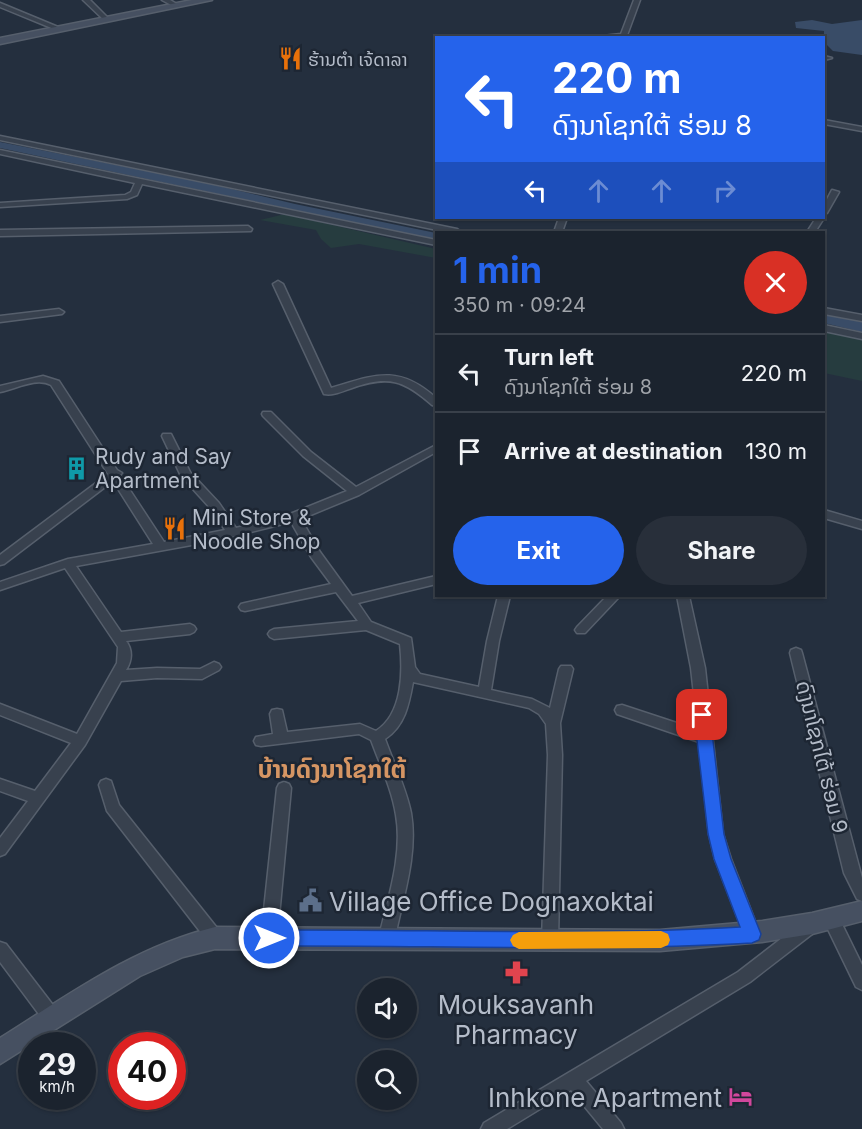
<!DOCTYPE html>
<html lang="en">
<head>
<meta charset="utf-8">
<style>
  body { margin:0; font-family:Inter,"Noto Sans Lao",sans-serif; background:#282f3a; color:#f1f3f6; height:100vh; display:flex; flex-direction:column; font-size:22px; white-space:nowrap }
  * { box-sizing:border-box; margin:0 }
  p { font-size:20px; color:#a0a4aa }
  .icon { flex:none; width:33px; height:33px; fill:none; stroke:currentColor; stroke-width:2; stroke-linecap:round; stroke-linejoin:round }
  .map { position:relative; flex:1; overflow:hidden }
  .drawer { position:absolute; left:435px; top:231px; width:390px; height:366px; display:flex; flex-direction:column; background:#1b232e; border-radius:0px; box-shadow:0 2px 4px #0004,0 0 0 2px #39404a }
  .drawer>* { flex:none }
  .hud { position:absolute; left:435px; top:36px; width:390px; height:183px; border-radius:0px; box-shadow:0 2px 4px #0004,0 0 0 2px #39404a; background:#2563eb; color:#fff; overflow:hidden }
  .fabs { position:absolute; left:357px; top:978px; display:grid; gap:12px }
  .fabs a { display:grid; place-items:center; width:60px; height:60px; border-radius:50%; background:#1b232e; box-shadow:0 2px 4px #0004,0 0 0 2px #39404a; font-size:30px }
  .speed { position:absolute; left:18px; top:1032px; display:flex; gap:12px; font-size:30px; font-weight:700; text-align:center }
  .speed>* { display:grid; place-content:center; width:78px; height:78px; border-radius:50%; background:#1b232e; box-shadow:0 2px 4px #0004,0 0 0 2px #39404a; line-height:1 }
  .speed small { font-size:15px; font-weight:400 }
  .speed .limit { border:9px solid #d22; background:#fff; color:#111 }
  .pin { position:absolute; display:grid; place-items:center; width:51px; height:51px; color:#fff; margin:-26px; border-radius:12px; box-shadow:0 3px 9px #0006 }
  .me { position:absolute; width:66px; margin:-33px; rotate:90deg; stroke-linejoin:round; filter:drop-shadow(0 0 4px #0008) }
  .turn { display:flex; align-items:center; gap:21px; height:126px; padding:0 18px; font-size:27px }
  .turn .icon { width:78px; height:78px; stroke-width:2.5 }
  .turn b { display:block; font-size:42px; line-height:51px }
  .lanes { display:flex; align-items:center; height:57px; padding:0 18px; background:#0003; justify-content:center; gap:30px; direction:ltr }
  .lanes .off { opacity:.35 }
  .round { display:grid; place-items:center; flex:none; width:63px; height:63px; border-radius:32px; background:#282f3a }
  .headline { display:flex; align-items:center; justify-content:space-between; height:102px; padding:0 18px }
  h1 { font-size:36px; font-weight:700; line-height:45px; color:#2563eb }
  .primary-button { display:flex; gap:12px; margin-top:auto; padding:12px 18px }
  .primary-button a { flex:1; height:69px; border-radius:36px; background:#2563eb; color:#fff; font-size:24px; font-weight:700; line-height:69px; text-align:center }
  .primary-button a+a { background:#282f3a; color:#f1f3f6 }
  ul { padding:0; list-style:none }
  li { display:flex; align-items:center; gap:18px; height:78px; padding:0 18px; border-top:2px solid #39404a }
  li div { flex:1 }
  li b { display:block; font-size:22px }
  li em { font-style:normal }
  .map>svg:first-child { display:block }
  .green { fill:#263c3f }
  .water { fill:#394c67 }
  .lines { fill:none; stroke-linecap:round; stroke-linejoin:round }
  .street-casing { stroke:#565f6c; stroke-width:3 }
  .secondary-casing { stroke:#565f6c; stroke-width:3 }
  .street { fill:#38414e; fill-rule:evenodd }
  .secondary { fill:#465061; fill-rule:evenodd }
  .route { fill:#2563eb; stroke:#184099; stroke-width:1.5 }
  .slow { fill:#f59e0b }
  .labels { text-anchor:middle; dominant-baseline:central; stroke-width:5; stroke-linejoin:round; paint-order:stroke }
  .far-poi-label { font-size:18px; fill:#b4bcc9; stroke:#1d2633; text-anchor:start }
  .poi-label { font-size:21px; fill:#b4bcc9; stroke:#1d2633; text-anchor:start }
  .street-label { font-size:21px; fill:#b4bcc9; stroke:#1d2633 }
  .quarter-label { font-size:24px; font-weight:bold; fill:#d59563; stroke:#1d2633 }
  .near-poi-label { font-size:26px; fill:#b4bcc9; stroke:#1d2633; text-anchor:start }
</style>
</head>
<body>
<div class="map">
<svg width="862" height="1129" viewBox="0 0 862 1129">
  <rect width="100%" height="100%" fill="#242f3e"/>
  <!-- green -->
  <g class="green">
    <polygon points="285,214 436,249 436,258 359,244 331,248 321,239 316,230 260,220"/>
    <polygon points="824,331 862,339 862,381 824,373"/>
  </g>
  <!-- water -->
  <g class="water">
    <polygon points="812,20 832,24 862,20 862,55 833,51 824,42 824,31 796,28 795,22"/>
    <polygon points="0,142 198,181 295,204 436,233 436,240 0,148"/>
    <polygon points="824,314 862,322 862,332 824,323"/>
  </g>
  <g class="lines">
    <defs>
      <g id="street">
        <polygon points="83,0 90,0 108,18 108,20 104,20"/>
        <polygon points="162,0 170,0 180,6 175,7"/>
        <polygon points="634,0 640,0 626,38 584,38 621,34"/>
        <polygon points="0,3 58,27 59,28 54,29 0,7"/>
        <polygon points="824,56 832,58 824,60"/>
        <polygon points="824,120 862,127 862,131 824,124"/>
        <polygon points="0,136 457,229 461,232 447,232 0,140"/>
        <polygon points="0,150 436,240 436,245 142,184 137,195 127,199 0,207 0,203 125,195 131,192 135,183 0,154"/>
        <polygon points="832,190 839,192 827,213 824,213 824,205"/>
        <polygon points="824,217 824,218 815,232 807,232 816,218"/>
        <polygon points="559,218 567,218 562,232 554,232"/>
        <polygon points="248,226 252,229 251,231 0,236 0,230"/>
        <path d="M278,281l5,3 48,104c44,-13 67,-24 105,10v8l-4,-1c-28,-25 -44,-30 -80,-17 -9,3 -19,8 -28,6l-51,-110z"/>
        <polygon points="824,308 862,315 862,321 824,314"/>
        <polygon points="59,309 64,312 62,314 0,322 0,316"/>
        <polygon points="824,325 862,333 862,339 824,331"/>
        <path d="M43,376l16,5 58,89 5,3 -2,2 44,67 61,-12 -14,-21 -30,-33 -19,-40 1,-2h8l19,38 29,31 17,25 54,-14 57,-23 -44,-35 -40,-40 -1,-2 1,-2h8l40,40 45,35 80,-42v7l-77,43 -58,24 19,33 32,44 84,-20v8l-78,19 13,19 40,16 4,29 5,7 59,13 8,-46 11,-45h12l-11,45 -8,49 41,9 18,9 9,-39 2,-3h10l2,3 -13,54 2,32 -4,186 -2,5 -6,2 -6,-2 -2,-5 6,-186 -2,-31 -7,-10 -10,-6 -116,-26c-4,22 -8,44 -28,57 9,25 21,49 26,74 7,41 -8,84 -16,124l-2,5 -6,2 -6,-2 -2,-5c9,-39 24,-82 17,-122 -4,-26 -16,-50 -25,-75l-12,-6 -98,12 -5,-1 -2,-4 2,-4 17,-3 -3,-20 2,-4 5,-1 5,1 5,22 73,-8 16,7c27,-17 27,-60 24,-87l-34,-14 -92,9 -4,-2 -2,-3 2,-3 4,-2 84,-8 -22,-29 -91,19 -4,-1 -2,-3 2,-3 4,-1 86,-19 -20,-27 -20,-35 -72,18 -143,26 45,66 69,-8 4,2 2,3 -2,3 -4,2 -64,7c7,9 6,20 0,29l31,-2 43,1 14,-7 5,2 2,3 -2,3 -17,9 -45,-1 -36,3 -36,64 -80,109 -5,2v-18l28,-37 -28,-10v-12l35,12 36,-48 -71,-28v-11l77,30 40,-71 1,-16 -53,-79 -65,22v-8l68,-23 85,-15 -40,-63 -109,83 -4,1v-10l108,-81 -57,-89c-15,-8 -35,4 -51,7v-6z"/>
        <polygon points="824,510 862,521 862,529 824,518"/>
        <polygon points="607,596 620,596 585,633 577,633 575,630 577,627"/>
        <polygon points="677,596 689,596 705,668 723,834 731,859 760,934 758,939 752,941 746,939 744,934 715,859 709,834 699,742 617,714 615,710 617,706 622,705 698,730 691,668"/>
        <polygon points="796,648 801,650 802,653 862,878 862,901 857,899 844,873 790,653 791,650"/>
        <polygon points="106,779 111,781 119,805 221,933 223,938 221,943 215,945 209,943 107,811 99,785 101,781"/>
        <polygon points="284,782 289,784 291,788 277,938 275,943 269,945 263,943 261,938 277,788 279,784"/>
        <polygon points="831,912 837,914 862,965 862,990 856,987 823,919 825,914"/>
        <polygon points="810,919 816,921 818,926 816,931 750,982 586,1081 621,1123 624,1129 603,1129 571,1090 507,1129 481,1129 484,1123 738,972 804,921"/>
        <polygon points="0,942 6,944 59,1013 61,1019 59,1025 53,1027 47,1025 0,962"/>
      </g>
      <g id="secondary">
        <polygon points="192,0 212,0 0,44 0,38"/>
        <path d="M862,901v20l-50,13 -50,8 -102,9 -445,-2 -32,8 -43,19 -140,88v-26c70,-44 134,-91 215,-111l445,3 102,-9 50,-8z"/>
      </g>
    </defs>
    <!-- street casing -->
    <use href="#street" class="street-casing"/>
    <!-- secondary casing -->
    <use href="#secondary" class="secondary-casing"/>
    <!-- street -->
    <use href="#street" class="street"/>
    <!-- secondary -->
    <use href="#secondary" class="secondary"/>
  </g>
  <!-- route -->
  <path class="route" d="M702,709l5,2 3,4 14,119 7,25 30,75 -2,6 -7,3c-161,9 -321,2 -483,3l-6,-3 -3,-5 3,-6 6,-2c158,-1 314,6 471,-3l-26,-68 -6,-25 -14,-119 3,-4z"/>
  <!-- slow -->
  <polygon class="slow" points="661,931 668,934 670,940 668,945 661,948 519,949 513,946 510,940 513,935 519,932"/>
  <!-- icons -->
  <defs>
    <symbol id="restaurant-bare" viewBox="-9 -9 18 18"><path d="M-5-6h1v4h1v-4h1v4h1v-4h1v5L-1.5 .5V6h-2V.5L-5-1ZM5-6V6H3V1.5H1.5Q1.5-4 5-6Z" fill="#e8710a" stroke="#1d2633" stroke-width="2.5" paint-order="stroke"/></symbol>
    <symbol id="building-bare" viewBox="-9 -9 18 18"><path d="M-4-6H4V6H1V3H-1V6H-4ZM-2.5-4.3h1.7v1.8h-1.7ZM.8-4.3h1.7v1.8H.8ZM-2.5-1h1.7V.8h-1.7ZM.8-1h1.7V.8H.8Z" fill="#0f9aa8" stroke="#1d2633" stroke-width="2.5" paint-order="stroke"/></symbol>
    <symbol id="civic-bare" viewBox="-9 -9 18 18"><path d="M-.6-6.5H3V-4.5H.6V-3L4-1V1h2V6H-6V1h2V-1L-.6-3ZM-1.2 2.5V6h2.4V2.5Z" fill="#5c6f8a" stroke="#1d2633" stroke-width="2.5" paint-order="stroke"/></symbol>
    <symbol id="pharmacy-bare" viewBox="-9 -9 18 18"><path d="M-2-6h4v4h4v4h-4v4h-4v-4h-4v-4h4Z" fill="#e0444e" stroke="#1d2633" stroke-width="2.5" paint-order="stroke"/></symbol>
    <symbol id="hotel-bare" viewBox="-9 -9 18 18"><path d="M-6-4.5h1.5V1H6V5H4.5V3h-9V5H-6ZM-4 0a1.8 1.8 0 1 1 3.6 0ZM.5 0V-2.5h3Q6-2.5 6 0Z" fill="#d1479c" stroke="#1d2633" stroke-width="2.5" paint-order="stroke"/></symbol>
  </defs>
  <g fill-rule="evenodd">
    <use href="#restaurant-bare" x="274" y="42" width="33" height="33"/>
    <use href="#building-bare" x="60" y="452" width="33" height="33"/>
    <use href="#restaurant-bare" x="158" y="512" width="33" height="33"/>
    <use href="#civic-bare" x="294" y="884" width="33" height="33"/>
    <use href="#pharmacy-bare" x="500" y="956" width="33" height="33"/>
    <use href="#hotel-bare" x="724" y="1080" width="33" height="33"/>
  </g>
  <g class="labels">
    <!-- far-poi labels -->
    <g class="far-poi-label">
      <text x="308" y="59">ຮ້ານຕຳ ເຈ້ດາລາ</text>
    </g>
    <!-- poi labels -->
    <g class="poi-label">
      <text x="95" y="456">Rudy and Say<tspan x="95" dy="24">Apartment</tspan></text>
      <text x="192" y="517">Mini Store &amp;<tspan x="192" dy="24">Noodle Shop</tspan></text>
    </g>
    <!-- street labels -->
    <g class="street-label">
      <text transform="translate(822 757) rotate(76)">ດົງນາໂຊກໄຕ້ ຮ່ອມ 9</text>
    </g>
    <!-- quarter labels -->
    <g class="quarter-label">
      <text x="332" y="769">ບ້ານດົງນາໂຊກໃຕ້</text>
    </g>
    <!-- near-poi labels -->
    <g class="near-poi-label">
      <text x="329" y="901">Village Office Dognaxoktai</text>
      <text x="516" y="1004" text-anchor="middle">Mouksavanh<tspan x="516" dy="30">Pharmacy</tspan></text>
      <text x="722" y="1097" text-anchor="end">Inhkone Apartment</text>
    </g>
  </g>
</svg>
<div class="fabs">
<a><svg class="icon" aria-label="sound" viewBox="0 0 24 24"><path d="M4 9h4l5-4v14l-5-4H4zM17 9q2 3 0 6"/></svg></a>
<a><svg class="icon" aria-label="search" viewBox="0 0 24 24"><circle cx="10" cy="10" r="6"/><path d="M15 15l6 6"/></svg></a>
</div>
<div class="speed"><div>29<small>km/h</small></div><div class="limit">40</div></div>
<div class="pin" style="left:702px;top:715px;background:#d93025"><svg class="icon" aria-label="arrive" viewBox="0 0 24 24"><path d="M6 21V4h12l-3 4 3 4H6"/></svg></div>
<svg class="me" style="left:269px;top:938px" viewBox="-20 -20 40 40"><circle r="17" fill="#2563eb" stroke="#fff" stroke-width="3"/><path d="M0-11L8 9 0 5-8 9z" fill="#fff"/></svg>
<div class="hud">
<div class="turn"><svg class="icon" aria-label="left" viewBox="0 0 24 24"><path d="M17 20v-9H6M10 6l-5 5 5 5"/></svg><div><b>220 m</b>ດົງນາໂຊກໃຕ້ ຮ່ອມ 8</div></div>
<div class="lanes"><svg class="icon" aria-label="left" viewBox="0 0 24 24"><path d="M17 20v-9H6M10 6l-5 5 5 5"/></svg><svg class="icon off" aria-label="ahead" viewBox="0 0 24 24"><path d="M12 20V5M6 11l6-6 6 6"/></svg><svg class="icon off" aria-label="ahead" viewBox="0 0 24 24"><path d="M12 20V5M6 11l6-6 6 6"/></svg><svg class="icon off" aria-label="right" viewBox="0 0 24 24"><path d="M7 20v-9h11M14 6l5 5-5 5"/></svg></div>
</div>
<section class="drawer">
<div class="headline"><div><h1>1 min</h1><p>350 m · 09:24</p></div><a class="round" style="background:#d93025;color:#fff"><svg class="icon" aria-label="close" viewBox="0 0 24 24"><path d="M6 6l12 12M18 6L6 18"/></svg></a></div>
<ul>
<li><svg class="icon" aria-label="left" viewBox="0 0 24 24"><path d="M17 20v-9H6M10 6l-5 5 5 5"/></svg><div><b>Turn left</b><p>ດົງນາໂຊກໃຕ້ ຮ່ອມ 8</p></div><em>220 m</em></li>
<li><svg class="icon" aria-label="arrive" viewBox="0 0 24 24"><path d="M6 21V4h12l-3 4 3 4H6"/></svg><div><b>Arrive at destination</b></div><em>130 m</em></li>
</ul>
<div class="primary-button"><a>Exit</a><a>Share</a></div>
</section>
</div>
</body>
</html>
